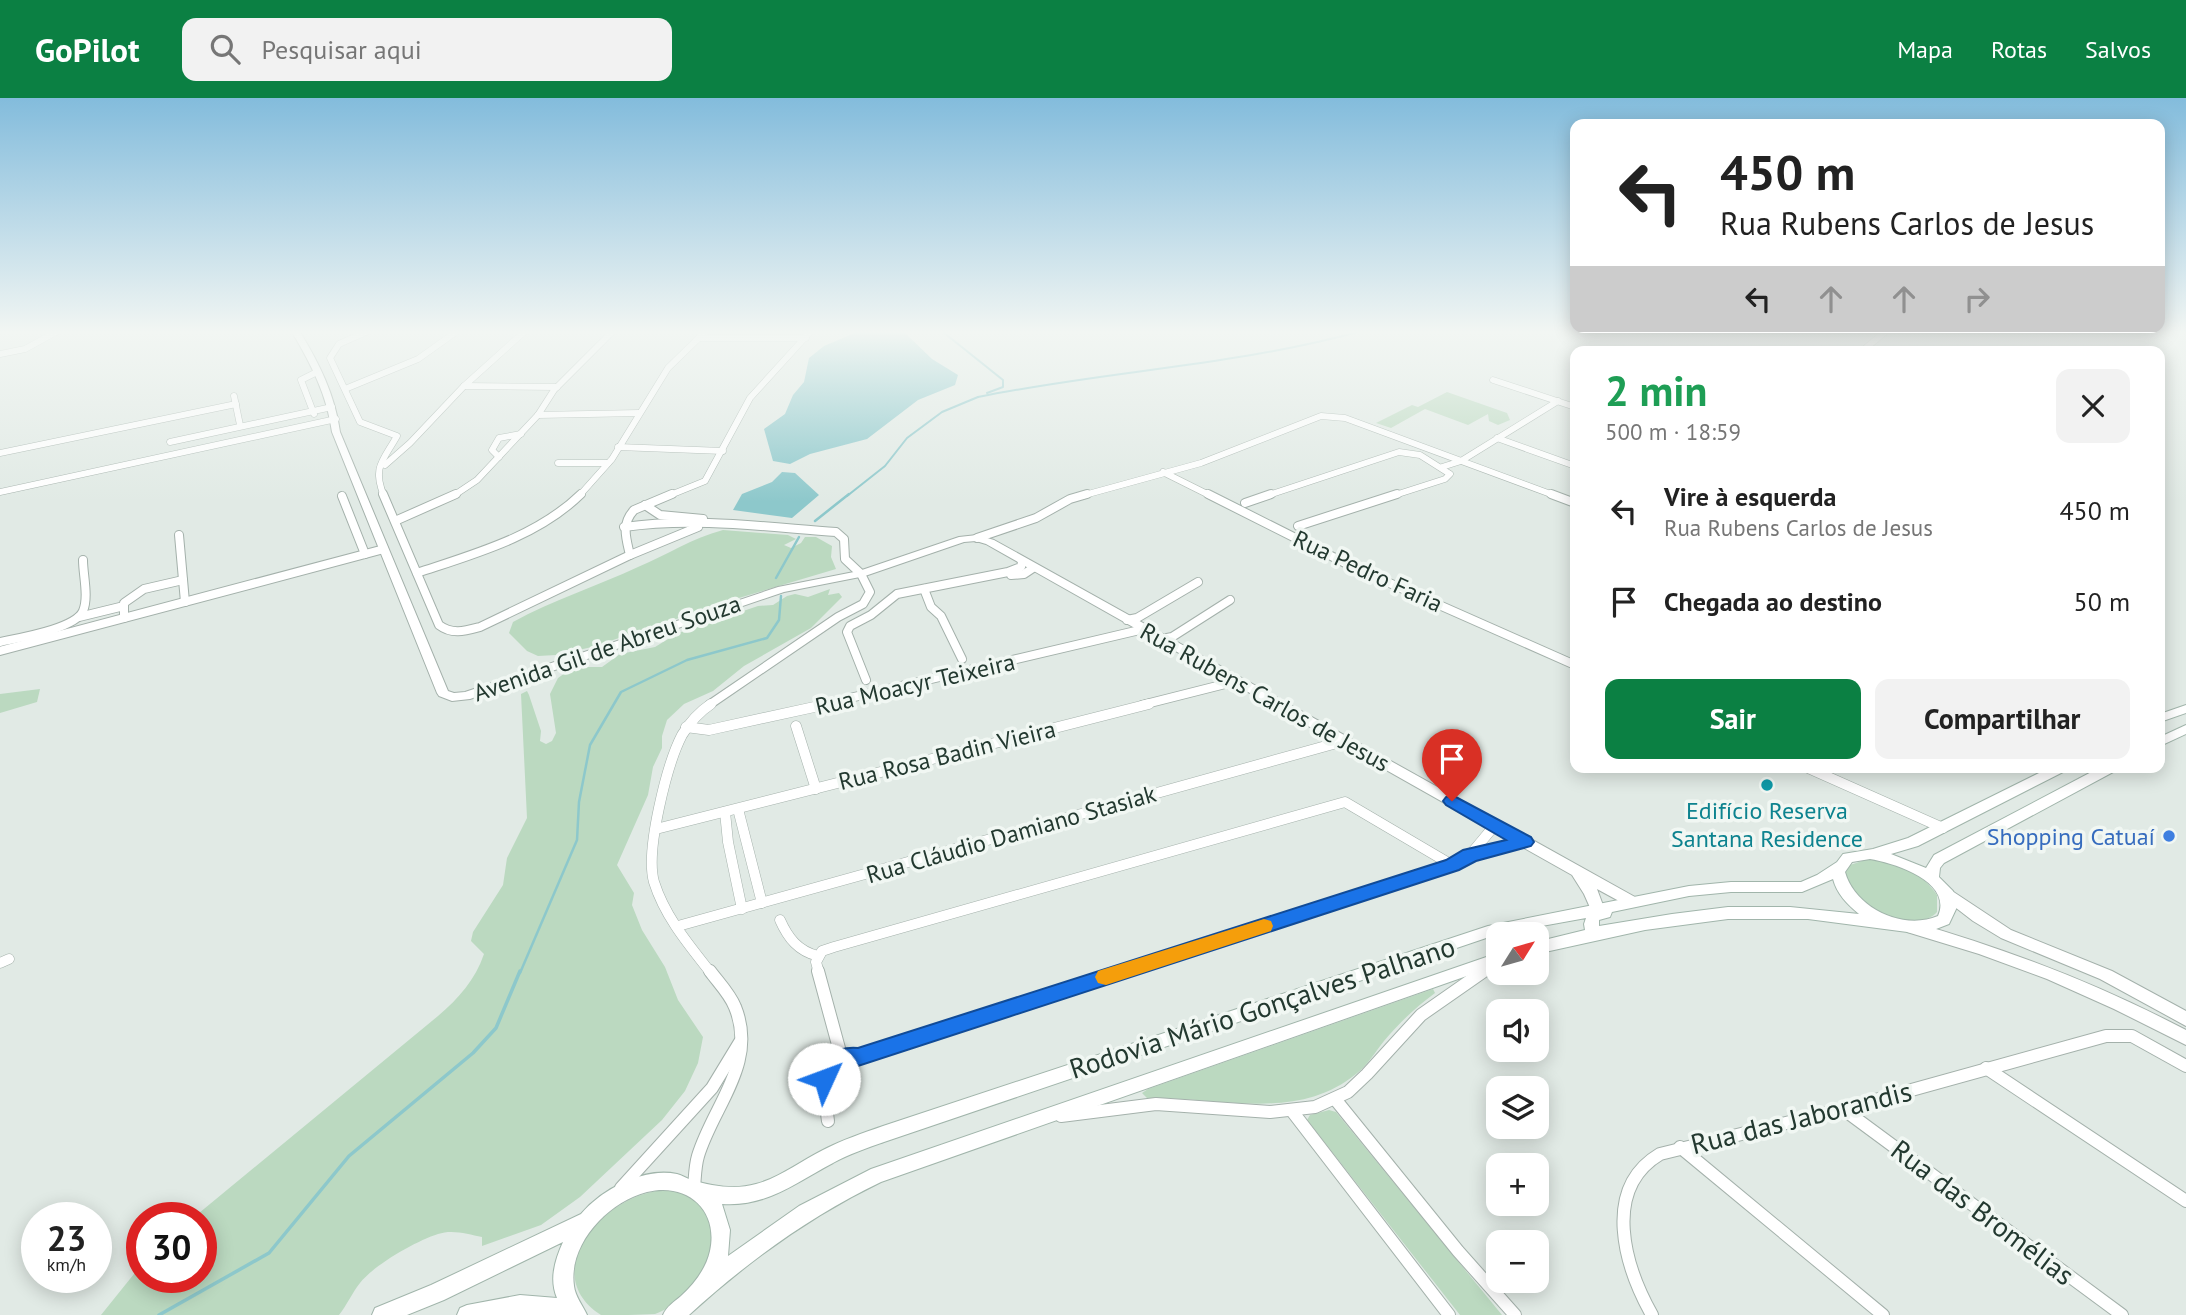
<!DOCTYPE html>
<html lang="pt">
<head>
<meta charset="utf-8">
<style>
  body { margin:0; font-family:"PT Sans",sans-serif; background:#f2f2f2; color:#222; height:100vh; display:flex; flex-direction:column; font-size:26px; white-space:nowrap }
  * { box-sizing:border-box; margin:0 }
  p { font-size:23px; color:#767676 }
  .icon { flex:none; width:38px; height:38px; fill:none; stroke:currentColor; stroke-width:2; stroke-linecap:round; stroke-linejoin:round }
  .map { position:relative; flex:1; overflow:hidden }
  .details { position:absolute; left:1570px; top:248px; width:595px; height:427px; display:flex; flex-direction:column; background:#fff; border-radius:14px; box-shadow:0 4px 18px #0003 }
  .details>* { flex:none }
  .top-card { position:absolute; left:1570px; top:21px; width:595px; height:214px; border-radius:14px; box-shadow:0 4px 18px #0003; background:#fff; color:#222; overflow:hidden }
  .needle { width:46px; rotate:53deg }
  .fabs { position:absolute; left:1486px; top:824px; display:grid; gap:14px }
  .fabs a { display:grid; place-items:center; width:63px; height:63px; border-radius:14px; background:#fff; box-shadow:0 4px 18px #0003; font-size:35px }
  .speed { position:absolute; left:21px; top:1104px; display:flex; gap:14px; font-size:35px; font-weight:700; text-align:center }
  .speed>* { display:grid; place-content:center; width:91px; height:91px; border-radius:50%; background:#fff; box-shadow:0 4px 18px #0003; line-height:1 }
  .speed small { font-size:18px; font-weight:400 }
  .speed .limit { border:10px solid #d22; background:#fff; color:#111 }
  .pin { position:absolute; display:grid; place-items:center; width:60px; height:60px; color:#fff; margin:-72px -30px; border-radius:50% 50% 50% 0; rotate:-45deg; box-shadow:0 0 7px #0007 }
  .pin .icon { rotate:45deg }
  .me { position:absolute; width:77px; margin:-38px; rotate:47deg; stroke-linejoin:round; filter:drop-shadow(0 0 5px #0008) }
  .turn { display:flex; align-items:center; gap:24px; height:147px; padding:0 35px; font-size:32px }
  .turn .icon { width:91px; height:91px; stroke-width:2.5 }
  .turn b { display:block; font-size:49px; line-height:60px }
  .lanes { display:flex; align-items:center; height:66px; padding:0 35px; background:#0003; justify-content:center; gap:35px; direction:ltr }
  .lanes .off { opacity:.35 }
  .round { display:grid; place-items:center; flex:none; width:74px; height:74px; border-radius:14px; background:#f2f2f2 }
  .headline { display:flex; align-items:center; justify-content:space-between; height:119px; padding:0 35px }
  h1 { font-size:42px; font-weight:800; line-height:52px; color:#1e9e55 }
  .primary-button { display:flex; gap:14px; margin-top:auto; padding:14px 35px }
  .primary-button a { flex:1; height:80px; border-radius:14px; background:#0b8043; color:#fff; font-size:28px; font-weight:800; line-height:80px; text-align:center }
  .primary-button a+a { background:#f2f2f2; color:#222 }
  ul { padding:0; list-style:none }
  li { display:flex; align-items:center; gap:21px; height:91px; padding:0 35px }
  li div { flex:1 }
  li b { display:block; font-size:26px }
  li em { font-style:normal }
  header { display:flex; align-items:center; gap:42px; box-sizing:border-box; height:98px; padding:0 35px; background:#0b8043; color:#fff }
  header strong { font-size:33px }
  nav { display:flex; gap:38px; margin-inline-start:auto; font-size:24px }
  .search { width:490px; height:63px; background:#f2f2f2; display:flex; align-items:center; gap:18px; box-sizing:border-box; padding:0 24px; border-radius:14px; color:#767676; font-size:26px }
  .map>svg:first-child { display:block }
  .green { fill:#bbd9c0 }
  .water { fill:#8dc8cb }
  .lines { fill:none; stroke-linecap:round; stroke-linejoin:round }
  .stream-far2 { stroke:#8dc8cb; stroke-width:2 }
  .stream-far1 { stroke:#8dc8cb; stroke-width:2.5 }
  .stream { stroke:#8dc8cb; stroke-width:3.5 }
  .minor-far3-casing { stroke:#a4b1ab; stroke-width:7 }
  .minor-far2-casing { stroke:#a4b1ab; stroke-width:10 }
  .minor-far1-casing { stroke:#a4b1ab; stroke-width:11 }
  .minor-casing { stroke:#a4b1ab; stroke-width:14 }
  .tertiary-casing { stroke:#a4b1ab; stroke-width:2 }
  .secondary-casing { stroke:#a1b5ab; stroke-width:2 }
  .minor-far3 { stroke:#fff; stroke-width:6 }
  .minor-far2 { stroke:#fff; stroke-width:8 }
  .minor-far1 { stroke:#fff; stroke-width:10 }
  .minor { stroke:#fff; stroke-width:12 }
  .tertiary { fill:#fff; fill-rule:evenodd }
  .secondary { fill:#fff; fill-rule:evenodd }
  .route { fill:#1a73e8; stroke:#114b97; stroke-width:2 }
  .slow { fill:#f59e0b }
  .culture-dot { fill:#0f9aa8; stroke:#f1f7f3; stroke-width:2.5 }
  .shop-dot { fill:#3f7fe0; stroke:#f1f7f3; stroke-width:2.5 }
  .labels { text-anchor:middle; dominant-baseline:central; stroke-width:7; stroke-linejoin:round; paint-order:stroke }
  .street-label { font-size:24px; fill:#233930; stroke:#f1f7f3 }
  .culture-label { font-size:24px; fill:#0d838f; stroke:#f1f7f3 }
  .shop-label { font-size:24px; fill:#366cbe; stroke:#f1f7f3; text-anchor:end }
  .near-street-label { font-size:28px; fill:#233930; stroke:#f1f7f3 }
</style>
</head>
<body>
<header>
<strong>GoPilot</strong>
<div class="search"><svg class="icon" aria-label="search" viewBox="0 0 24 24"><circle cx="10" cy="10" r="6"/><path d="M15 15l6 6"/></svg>Pesquisar aqui</div>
<nav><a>Mapa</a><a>Rotas</a><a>Salvos</a></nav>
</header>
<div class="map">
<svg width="2186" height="1217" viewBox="0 0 2186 1217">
  <rect width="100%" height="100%" fill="#e1eae5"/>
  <!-- green -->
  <g class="green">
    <polygon points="1447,294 1507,315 1510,322 1498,327 1489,323 1488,316 1468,327 1425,311 1391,330 1376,325 1412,307 1418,309"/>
    <path d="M723,432l65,5 8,4 -12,6 7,3 10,-5 4,-6h11l16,9 -1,11 5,12 -97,29 -147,49 -36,8 -18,1 -11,-5 -18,-18 4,-11c40,-22 84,-36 125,-55 29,-12 54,-29 85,-37z"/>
    <path d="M830,491l-2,6 11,-2 3,4 -31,31 -67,38 -31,25 -29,13 -17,16 -5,16v12l-9,19 -5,28 -31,70 17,28 -2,12 10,25 23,37 13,33 25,37 -5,26 -13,28 -23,29 -82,77 -39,28 -59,21v-9c-14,-3 -30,-8 -44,-3 -22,7 -64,31 -78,49 -8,10 -13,22 -21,32h-238l41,-51v14h59v-60h-8l245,-202c21,-18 37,-36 46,-62l-13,-13 2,-9 30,-47 4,-27 20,-40 -6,-124 6,-3 2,4 12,36 -1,10 6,3 6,-3 4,-8 -6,-39 8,-16 7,-5 19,-6h18l18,-13 35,-7 23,-14 80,-27 15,-1 14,-9 8,-2 13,3z"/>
    <polygon points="40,591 37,604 0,615 0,596"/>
    <path d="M1868,761c26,1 55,14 69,36v17c-19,22 -74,-1 -86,-23 -3,-4 -4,-11 -6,-16l5,-8z"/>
    <path d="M1433,891l2,4c-19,14 -36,30 -51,48 -9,11 -16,24 -28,33 -60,49 -138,22 -209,24l-5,-5 6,-4z"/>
    <polygon points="1329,1012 1336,1014 1502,1217 1460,1217 1307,1022 1310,1017"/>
    <path d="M670,1092c74,17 38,105 -15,124 -15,1 -38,1 -54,1 -67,-43 6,-126 69,-125z"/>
  </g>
  <!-- water -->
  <g class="water">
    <polygon points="857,234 904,234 932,261 958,277 955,287 918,302 867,341 810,356 790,366 773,363 764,331 785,316 793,297 804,284 809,260 824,248"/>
    <polygon points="782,374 795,375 819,397 792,420 733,412 742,396 772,384"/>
  </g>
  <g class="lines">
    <!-- stream-far2 -->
    <g class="stream-far2">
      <polyline points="943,234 1003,282 1003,289 987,295"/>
      <path d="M978,299c126,-26 255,-31 380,-65"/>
      <polyline points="847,398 885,368 907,340 942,314 978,299"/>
    </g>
    <!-- stream-far1 -->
    <g class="stream-far1">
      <polyline points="815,423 849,396"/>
      <polyline points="776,480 799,439"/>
      <polyline points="520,875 577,742 579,704 590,647 621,594 687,562 767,540 779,522 781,498"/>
    </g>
    <!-- stream -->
    <polyline class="stream" points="159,1217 269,1155 349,1058 473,955 496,930 520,873"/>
    <defs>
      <g id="minor-far3">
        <path d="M366,234l-27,12 -9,14 30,64 37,14c-14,25 -25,31 -13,60"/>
        <polyline points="699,240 806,240"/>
        <polyline points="1861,254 1885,234"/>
        <polyline points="0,256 25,251 56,234"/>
        <polyline points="1493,282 1575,309"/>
        <polyline points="464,288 557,289"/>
        <polyline points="345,291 418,261 456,234"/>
        <polyline points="234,298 240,327"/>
        <polyline points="314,316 301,282 317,274"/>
        <polyline points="538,317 639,315"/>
        <polyline points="1497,340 1575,368"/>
        <polyline points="170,344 332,309"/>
        <polyline points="618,349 723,353"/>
        <polyline points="0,355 236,306"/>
        <polyline points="499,359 492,352 499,340 521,336"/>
        <polyline points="558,365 608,365"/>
        <polyline points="385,367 410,345 464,288 524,234"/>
        <polyline points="1442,369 1461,363 1558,303"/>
        <polyline points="1163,374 1211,398"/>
        <polyline points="0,394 336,321"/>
        <polyline points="453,398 477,382 538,317 554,292 612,234"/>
        <polyline points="579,398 612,361 668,270 705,234"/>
        <polyline points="668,398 705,383 750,300 810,234"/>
        <polyline points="1081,398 1201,365 1321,318 1345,320 1556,398"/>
        <polyline points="1266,398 1399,354 1420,357 1450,376 1445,381 1392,398"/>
      </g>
      <g id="minor-far2">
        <path d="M383,396l56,131c13,10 26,6 41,2l150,-72c-4,-17 -9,-31 4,-45l38,-16"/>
        <polyline points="1208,396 1351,468 1575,567"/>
        <polyline points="1551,396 1575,405"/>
        <polyline points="342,398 365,456"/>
        <polyline points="1245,405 1271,396"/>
        <polyline points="645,407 660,417 703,421"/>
        <polyline points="395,423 456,396"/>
        <polyline points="1298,428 1397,396"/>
        <path d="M624,429c70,-10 142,0 212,5l8,7 1,20 16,15 9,18 -7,12 -25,13 -129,88"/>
        <polyline points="179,437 185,504"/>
        <polyline points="977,440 1036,420 1070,401 1087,396"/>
        <polyline points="630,457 698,429"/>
        <path d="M417,475c57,-19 120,-36 164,-79"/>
        <polyline points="1011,477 1024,476 1033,470"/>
        <polyline points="924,491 931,509 941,518 962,561"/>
        <polyline points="79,519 124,508"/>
        <polyline points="124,520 124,505 144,491 183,482"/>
        <polyline points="1127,522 1137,520 1198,484"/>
        <polyline points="1162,541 1172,539 1230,502"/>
        <path d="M0,544c18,-4 75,-13 83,-31 6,-14 0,-36 0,-51"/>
        <polyline points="0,553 384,451"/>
        <polyline points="866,582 847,534 850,528 871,517 897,496 1008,474 1021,469 1022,464"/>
        <polyline points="820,607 1144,531"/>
        <polyline points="1142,607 1237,583"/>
      </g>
      <g id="minor-far1">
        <polyline points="796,628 816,691"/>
        <polyline points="686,629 709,632 828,606"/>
        <polyline points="1808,670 1943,730"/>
        <polyline points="738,711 762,805"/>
        <polyline points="725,714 728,744 742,811"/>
        <polyline points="656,731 1149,606"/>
        <polyline points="1470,757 1495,727"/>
        <polyline points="1452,767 1470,757 1525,744"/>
        <path d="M780,822c8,18 18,31 38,36"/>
        <polyline points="678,828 1344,643"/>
        <polyline points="0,865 9,861"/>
        <path d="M711,875c-22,-28 -46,-56 -57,-91 -9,-31 13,-118 28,-147 8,-13 17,-23 29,-31"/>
        <polyline points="819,875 816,864 822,853 834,849 1345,704 1452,767"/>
        <polyline points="1118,875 1452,767"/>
        <polyline points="1481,875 1498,865"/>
      </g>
      <g id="minor">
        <polyline points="818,873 840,954 844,958 858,959 1123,873"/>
        <polyline points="1986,970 2186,1103"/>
        <polyline points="1335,1001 1458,1153 1515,1217"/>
        <polyline points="1843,1011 2122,1217"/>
        <polyline points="1292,1013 1449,1217"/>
        <polyline points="1061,1018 1156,1006 1270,1014 1315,1009 1348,994 1367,976 1421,917 1484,873"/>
        <path d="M828,1023c-4,-28 -6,-45 16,-65"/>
        <polyline points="1680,1049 1883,1217"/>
        <polyline points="621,1090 712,990 740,944"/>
        <path d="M694,1090c1,-11 1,-22 4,-32 15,-50 60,-93 37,-149 -5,-13 -17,-25 -25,-36"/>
        <path d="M1652,1217c-27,-48 -51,-126 8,-161l183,-45 263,-73h26l54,30"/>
      </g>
      <g id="tertiary">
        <path d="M292,234h8c19,31 35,63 40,100l108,259 6,2 11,-1 313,-105 81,-16 100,-34 18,-2 17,5 641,357 2,4 -2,4 -5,2 -33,-18 7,19 -2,4 -5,2 -5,-2 -8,-18 -12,-19 -586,-331 -10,-3 -12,1 -99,34 -81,16 -314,107 -18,2 -13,-5 -2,-3 -105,-261c-5,-37 -21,-68 -40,-100z"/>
        <polygon points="1943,787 2011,832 2112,873 2186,913 2186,928 2100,881 2001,840 1973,823 1938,796 1936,792 1938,788"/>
        <path d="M1912,824c95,27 186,62 274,108v15l-72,-36 -67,-30 -68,-25 -72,-22 -3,-4 3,-4z"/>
      </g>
      <g id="secondary">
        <polygon points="2186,607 2186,615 2160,624 2160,616"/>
        <polygon points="2186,627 2186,636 2160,648 2160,639"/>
        <path d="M2049,670h17l-1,3 -147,75 -27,8 35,14 8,-13 165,-87h17l-1,3 -171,92 -4,5 -1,9 14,14 4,16 -8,17 -18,7 -16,2 -107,-14h-80l-83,11 -109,24v-12l49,-12 -1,-6 2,-6 -88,16 -614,208c-17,6 -35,12 -51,21 -38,20 -66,44 -111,41l8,26 -2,26 71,-50 72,-37 627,-216v12l-617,217c-71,34 -134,80 -192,133h-26c4,-9 11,-13 18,-19 13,-12 25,-27 29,-45 9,-41 -23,-69 -63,-59 -39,10 -79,52 -73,94 1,10 9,20 13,29h-130l3,-7 7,-3 53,-10 37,3c-8,-19 -2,-38 6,-56l-119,58 -37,15h-35l3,-7 56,-23 150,-71c21,-25 63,-47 96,-40 5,1 10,5 15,6 19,6 44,10 64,4 23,-6 45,-23 67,-34 19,-10 40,-17 60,-24l605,-200 201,-40 42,-4h70l16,-7 20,-13 6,-8 30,-5 35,-11zM1870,761c25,4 83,23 68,57 -35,15 -83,-8 -93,-44l7,-10zM1833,781c4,15 14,25 26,35l-69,-7h-62l-56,7 -73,12v-6l11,-3 2,-5 77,-16 42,-4h71z"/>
      </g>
    </defs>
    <!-- minor-far3 casing -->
    <use href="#minor-far3" class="minor-far3-casing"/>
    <!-- minor-far2 casing -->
    <use href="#minor-far2" class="minor-far2-casing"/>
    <!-- minor-far1 casing -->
    <use href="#minor-far1" class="minor-far1-casing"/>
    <!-- minor casing -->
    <use href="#minor" class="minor-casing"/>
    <!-- tertiary casing -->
    <use href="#tertiary" class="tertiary-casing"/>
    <!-- secondary casing -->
    <use href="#secondary" class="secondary-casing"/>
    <!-- minor-far3 -->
    <use href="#minor-far3" class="minor-far3"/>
    <!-- minor-far2 -->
    <use href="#minor-far2" class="minor-far2"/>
    <!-- minor-far1 -->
    <use href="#minor-far1" class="minor-far1"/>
    <!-- minor -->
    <use href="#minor" class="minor"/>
    <!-- tertiary -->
    <use href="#tertiary" class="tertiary"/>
    <!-- secondary -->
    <use href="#secondary" class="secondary"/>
  </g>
  <!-- sky -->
  <linearGradient id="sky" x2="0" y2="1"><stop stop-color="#83bcdc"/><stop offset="0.58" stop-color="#f2f6f3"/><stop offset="1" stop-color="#f2f6f3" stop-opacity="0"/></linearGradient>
  <rect width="2186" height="404" fill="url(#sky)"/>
  <!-- route -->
  <path class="route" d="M1452,697l79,42 3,5 -3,4 -55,15 -17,9 -601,196 -10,-1c-12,10 -15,27 -32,21l-3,-7c10,-21 21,-33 45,-31l588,-188 17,-10 43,-10 -60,-35 -3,-4 3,-4z"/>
  <!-- slow -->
  <polygon class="slow" points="1264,821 1271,823 1273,828 1271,833 1106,887 1098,885 1095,879 1098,873"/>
  <!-- markers -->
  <circle class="culture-dot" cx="1767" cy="687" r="7"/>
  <circle class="shop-dot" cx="2169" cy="738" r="7"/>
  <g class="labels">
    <!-- street labels -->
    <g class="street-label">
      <text transform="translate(1368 473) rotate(25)">Rua Pedro Faria</text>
      <text transform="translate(607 550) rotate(-19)">Avenida Gil de Abreu Souza</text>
      <text transform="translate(915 586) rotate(-13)">Rua Moacyr Teixeira</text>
      <text transform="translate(1265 599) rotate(29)">Rua Rubens Carlos de Jesus</text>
      <text transform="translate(947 657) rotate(-14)">Rua Rosa Badin Vieira</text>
      <text transform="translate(1011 736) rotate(-16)">Rua Cláudio Damiano Stasiak</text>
    </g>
    <!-- culture labels -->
    <g class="culture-label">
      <text x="1767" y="712">Edifício Reserva<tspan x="1767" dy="28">Santana Residence</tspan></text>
    </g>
    <!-- shop labels -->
    <g class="shop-label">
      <text x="2155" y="738">Shopping Catuaí</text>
    </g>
    <!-- near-street labels -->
    <g class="near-street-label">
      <text transform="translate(1262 909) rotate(-18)">Rodovia Mário Gonçalves Palhano</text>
      <text transform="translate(1801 1019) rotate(-14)">Rua das Jaborandis</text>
      <text transform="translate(1983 1114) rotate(37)">Rua das Bromélias</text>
    </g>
  </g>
</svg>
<div class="fabs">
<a><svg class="needle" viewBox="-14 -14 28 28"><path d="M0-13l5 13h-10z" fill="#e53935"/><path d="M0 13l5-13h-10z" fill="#767676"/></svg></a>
<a><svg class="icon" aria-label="sound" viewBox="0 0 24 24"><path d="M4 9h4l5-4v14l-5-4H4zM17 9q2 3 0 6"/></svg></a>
<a><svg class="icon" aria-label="layers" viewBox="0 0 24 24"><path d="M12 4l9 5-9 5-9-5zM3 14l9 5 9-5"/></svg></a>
<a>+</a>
<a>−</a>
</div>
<div class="speed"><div>23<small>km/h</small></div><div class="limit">30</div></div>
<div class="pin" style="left:1452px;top:703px;background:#d93025"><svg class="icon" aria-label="arrive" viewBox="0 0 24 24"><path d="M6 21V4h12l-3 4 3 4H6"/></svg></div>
<svg class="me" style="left:824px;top:981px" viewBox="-20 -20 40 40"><circle r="19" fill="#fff"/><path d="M0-13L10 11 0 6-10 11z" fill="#1a73e8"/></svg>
<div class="top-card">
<div class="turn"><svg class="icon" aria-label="left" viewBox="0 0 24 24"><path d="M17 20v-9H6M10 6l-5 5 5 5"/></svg><div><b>450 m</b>Rua Rubens Carlos de Jesus</div></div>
<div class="lanes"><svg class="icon" aria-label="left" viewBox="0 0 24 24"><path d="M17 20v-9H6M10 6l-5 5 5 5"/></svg><svg class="icon off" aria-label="ahead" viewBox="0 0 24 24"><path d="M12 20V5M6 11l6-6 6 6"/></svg><svg class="icon off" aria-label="ahead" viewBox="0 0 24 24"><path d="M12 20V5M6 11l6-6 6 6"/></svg><svg class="icon off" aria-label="right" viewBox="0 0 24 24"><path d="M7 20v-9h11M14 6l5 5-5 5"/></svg></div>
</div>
<section class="details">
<div class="headline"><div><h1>2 min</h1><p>500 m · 18:59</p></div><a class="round"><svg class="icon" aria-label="close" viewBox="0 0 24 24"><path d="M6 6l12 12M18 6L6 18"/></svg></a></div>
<ul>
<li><svg class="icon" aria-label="left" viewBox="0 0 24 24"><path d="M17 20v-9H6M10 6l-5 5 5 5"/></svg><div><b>Vire à esquerda</b><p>Rua Rubens Carlos de Jesus</p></div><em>450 m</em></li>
<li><svg class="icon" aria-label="arrive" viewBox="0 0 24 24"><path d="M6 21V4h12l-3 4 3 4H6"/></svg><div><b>Chegada ao destino</b></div><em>50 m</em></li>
</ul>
<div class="primary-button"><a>Sair</a><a>Compartilhar</a></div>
</section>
</div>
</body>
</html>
